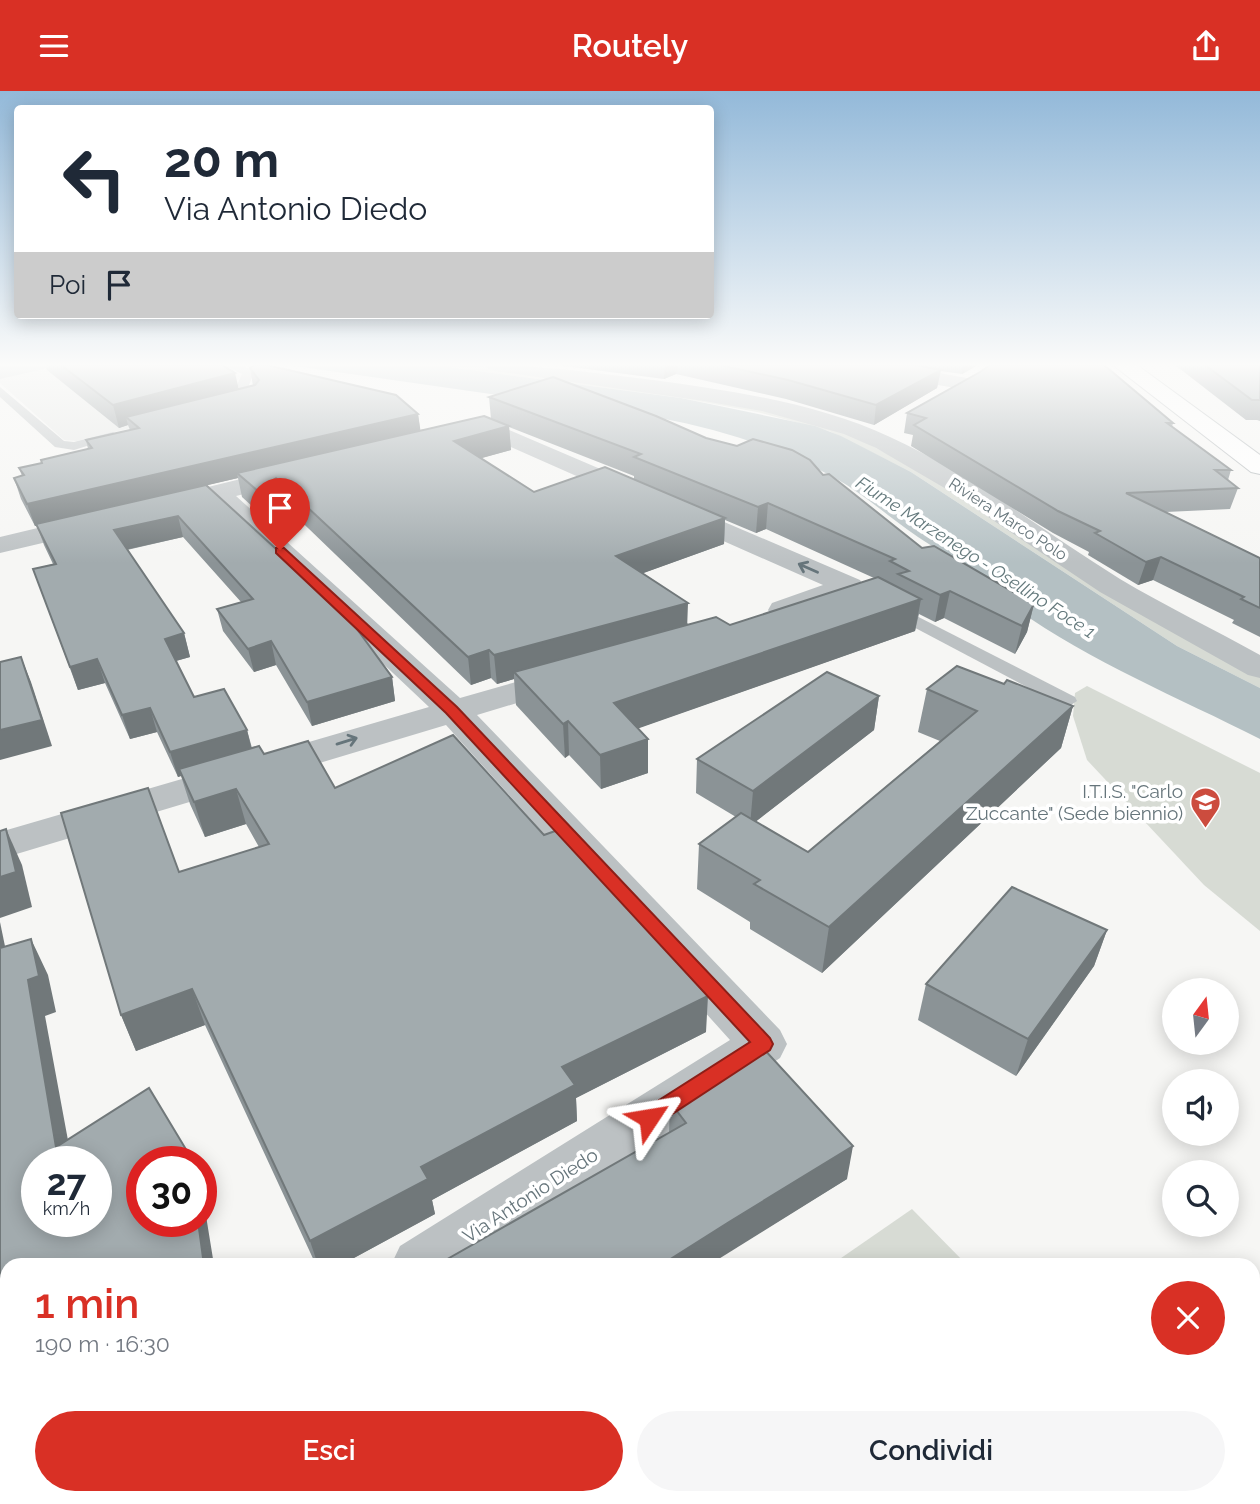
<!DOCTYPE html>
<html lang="it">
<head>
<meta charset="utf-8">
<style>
  body { margin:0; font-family:Raleway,sans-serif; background:#f6f6f7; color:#1f2937; height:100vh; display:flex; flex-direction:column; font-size:26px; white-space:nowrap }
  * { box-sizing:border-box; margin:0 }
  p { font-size:23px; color:#747a83 }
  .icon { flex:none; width:38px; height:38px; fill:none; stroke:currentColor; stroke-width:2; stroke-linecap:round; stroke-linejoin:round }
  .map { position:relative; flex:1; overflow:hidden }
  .sheet { position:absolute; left:0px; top:1167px; width:1260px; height:247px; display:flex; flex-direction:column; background:#fff; border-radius:21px 21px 0 0; box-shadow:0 4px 18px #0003 }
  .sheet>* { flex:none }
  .guide { position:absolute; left:14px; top:14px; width:700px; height:214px; border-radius:7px; box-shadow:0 4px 18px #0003; background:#fff; color:#1f2937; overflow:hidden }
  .needle { width:46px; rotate:15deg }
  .buttons { position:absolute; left:1162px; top:887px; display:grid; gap:14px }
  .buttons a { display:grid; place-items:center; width:77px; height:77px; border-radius:50%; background:#fff; box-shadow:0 4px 18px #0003; font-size:35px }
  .speed { position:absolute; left:21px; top:1055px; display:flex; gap:14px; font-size:35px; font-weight:700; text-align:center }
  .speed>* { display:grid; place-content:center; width:91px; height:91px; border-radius:50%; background:#fff; box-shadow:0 4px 18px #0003; line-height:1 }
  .speed small { font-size:18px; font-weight:400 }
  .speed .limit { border:10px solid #d22; background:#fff; color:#111 }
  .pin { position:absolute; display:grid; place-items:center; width:60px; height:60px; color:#fff; margin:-72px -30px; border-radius:50% 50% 50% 0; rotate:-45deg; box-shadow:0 0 7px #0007 }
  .pin .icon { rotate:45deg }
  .me { position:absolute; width:77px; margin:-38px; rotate:57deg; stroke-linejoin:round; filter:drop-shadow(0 0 5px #0008) }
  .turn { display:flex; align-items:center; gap:24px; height:147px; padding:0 35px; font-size:32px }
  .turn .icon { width:91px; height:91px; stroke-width:2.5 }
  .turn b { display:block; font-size:49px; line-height:60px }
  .then { display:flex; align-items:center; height:66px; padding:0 35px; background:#0003; gap:14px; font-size:26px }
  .round { display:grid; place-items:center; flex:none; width:74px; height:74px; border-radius:37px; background:#f6f6f7 }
  .head { display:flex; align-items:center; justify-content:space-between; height:119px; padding:0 35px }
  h1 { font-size:42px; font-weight:600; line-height:52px; color:#d93025 }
  .primary-button { display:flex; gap:14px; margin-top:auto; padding:14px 35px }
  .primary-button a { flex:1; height:80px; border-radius:42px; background:#d93025; color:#fff; font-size:28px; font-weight:600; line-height:80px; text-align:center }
  .primary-button a+a { background:#f6f6f7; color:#1f2937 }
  header { display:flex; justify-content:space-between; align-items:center; height:91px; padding:0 35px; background:#d93025; color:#fff; font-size:32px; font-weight:600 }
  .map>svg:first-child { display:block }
  .built { fill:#e4e6e4 }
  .green { fill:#d7dbd4 }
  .water { fill:#b4c0c3 }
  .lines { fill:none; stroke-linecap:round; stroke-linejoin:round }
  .secondary-casing { stroke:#afb5b8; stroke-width:2 }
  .lane { fill:#bcc1c3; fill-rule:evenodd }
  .street { fill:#bcc1c3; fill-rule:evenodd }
  .secondary { fill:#fff; fill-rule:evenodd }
  .wall { fill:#8b9396; fill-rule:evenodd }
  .shaded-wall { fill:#71787a }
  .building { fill:#a2abae; stroke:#71787a; stroke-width:2; fill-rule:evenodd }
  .oneway { stroke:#66757b }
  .route { fill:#d93025; stroke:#8d1f18; stroke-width:2 }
  .labels { text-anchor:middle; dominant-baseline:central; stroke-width:7; stroke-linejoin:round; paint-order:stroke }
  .far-street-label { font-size:16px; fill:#66757b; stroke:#fff }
  .far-water-label { font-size:18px; font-style:italic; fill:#657a7d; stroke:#fff }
  .poi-label { font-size:19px; fill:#66757b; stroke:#fff; text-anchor:end }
  .street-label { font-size:19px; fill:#66757b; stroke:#fff }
</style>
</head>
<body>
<header><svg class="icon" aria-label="menu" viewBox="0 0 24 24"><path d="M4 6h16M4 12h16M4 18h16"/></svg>Routely<svg class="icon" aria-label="share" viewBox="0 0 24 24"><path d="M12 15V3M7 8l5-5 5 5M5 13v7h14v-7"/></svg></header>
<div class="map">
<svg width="1260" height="1413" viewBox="0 0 1260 1413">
  <rect width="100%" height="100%" fill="#f6f6f4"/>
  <!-- built -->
  <polygon class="built" points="56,274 209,274 242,285 235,295 249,309 77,350 64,349 0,292 0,286"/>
  <!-- green -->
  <g class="green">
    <polygon points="433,274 472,274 705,306 776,320 843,340 936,388 1260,585 1260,597 1177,555 911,381 829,340 757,321 681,307"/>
    <polygon points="1087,595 1260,682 1260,840 1204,794 1087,669 1073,625 1075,602"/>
    <polygon points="912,1118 967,1174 831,1174"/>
    <polygon points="490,1407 1012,1407 1021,1413 481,1413"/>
  </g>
  <!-- water -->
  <path class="water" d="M288,274h145l248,33 134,28 26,10 70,36 266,174 83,42v51c-83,-42 -172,-78 -248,-133 -14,-11 -26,-25 -40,-35 -17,-13 -37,-22 -54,-34 -28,-19 -53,-42 -83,-59 -55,-30 -113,-48 -175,-60z"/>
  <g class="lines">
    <defs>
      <polygon id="secondary" points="1113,274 1137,274 1260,364 1260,383 1251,381"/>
    </defs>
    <!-- secondary casing -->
    <use href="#secondary" class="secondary-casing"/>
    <!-- lane -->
    <g class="lane">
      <path d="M223,274c11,0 22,-1 31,7l-5,13 11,14 -2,3 -20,4v-6l9,-3 -10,-12 5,-11z"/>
      <polygon points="0,296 64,350 74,351 113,341 119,345 74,359 55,356 0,306"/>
      <polygon points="893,513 1075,606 1077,610 1068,616 1061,614 887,522 885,518 887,514"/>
    </g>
    <!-- street -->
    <g class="street">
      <polygon points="7,274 47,274 44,278 0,288 0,276"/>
      <path d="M485,274c58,0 111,8 168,15 80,11 164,23 237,57 81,37 154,95 230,142 45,27 94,50 140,76v23l-12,-3 -148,-83 -152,-102 -72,-42 -32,-14 -82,-23 -58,-10 -209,-30 -7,-2z"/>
      <polygon points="847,274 894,274 967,287 975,288 978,293 975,298 967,299 857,280 850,278"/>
      <polygon points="488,330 860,489 864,495 860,501 794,526 783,528 772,526 768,519 772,512 823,494 486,345 460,350 452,348 448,343 452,338"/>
      <polygon points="290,376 299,379 303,384 299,389 236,405 460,607 565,577 577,580 582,587 577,594 477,624 780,939 787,953 780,967 469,1174 391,1174 400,1155 730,949 446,634 0,768 0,741 429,616 212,411 164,423 155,421 151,415 155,409"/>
      <polygon points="92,424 102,426 106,432 102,438 0,462 0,446"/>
    </g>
    <!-- secondary -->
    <use href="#secondary" class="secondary"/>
  </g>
  <!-- wall -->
  <g class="wall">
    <path d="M45,274h177l17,24 14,-3 -3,-18 168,46 2,16 71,-11 -2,-22 217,41 117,37 99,73 112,56 -7,28 -12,22 -71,-36 -9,4 -16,-8 -4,17 -277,97 10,45 -47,16 -32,-34 -4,3 -49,-53 -2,-26 -17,5 -6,-6 -20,7 -190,-183 -17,15 -22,-20 -4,-19 -31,7 185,192 3,24 -83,25 -36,-61 -22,7 -31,-41 -6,-22 24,-7 -58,-65 -56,13 57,83 6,24 -14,4 18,36 53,33 5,18 83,40 371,244 -130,66 1,23 -145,79 3,14 -94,51h-25l-111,-240 -69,26 -15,-36 58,-143 80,-25 -13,-23 -41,13 -15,-33 -9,-28 -3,1 -21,-45 -27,7 -25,-56 -27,7 -45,-121 20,-5 -9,-19 -7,-19h-2l-14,-27 -7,-21 8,-2 -3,-8 23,-5 -1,-3 47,-11 -2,-9 44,-10 -2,-5 -9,3 -72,-58zM509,336l125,49v4l-100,12 -53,-34 30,-8zM725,429l31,13 10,-4 108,49 -144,47 -42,-1 -45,-51 81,-29z"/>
    <polygon points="556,274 978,274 962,283 940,280 937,297 874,334 786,308 676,283 664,288"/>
    <polygon points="1175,274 1260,274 1260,330 1257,329 1246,329"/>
    <polygon points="980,281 1173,332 1172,336 1231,379 1228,389 1238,397 1230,418 1166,421 1260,467 1260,546 1232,532 1234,529 1153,489 1138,494 1088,464 1089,461 1053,442 911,355 913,344 904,342 907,322"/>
    <polygon points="1004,593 1073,615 1061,657 822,882 750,838 750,831 697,798 699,753 736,726 696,702 697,668 879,605 874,639 755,731 808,761 940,650 918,641 927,598"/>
    <polygon points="1107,839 1094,875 1016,985 918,929 926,893"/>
    <polygon points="670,1011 847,1088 725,1163 669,1042"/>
    <polygon points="1260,1211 1260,1413 1189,1413 1191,1407 1253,1407 1253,1221"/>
  </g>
  <!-- shaded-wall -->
  <g class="shaded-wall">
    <polygon points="665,274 677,274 676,283 664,288"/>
    <polygon points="963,274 978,274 962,283"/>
    <polygon points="941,279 937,297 874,334 876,314"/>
    <polygon points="235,282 240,303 126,326 128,334 119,337 113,314"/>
    <polygon points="418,323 421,343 237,382 238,387 35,435 27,413"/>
    <polygon points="509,335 511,359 457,374 454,350"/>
    <polygon points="276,387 281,411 264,426 259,401"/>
    <polygon points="768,412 766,438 756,442 758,416"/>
    <polygon points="178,425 183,446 120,460 114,439"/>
    <polygon points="725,427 724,453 616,492 616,465"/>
    <polygon points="1161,466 1153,489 1138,494 1146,471"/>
    <polygon points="950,500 944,527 935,531 940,504"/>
    <polygon points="921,508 915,540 614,646 614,612"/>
    <polygon points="688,512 687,539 514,581 514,588 497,593 494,564"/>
    <polygon points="1034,513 1027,541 1015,563 1022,535"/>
    <polygon points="184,542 190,566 172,571 165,548"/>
    <polygon points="271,550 276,574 254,581 248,558"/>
    <polygon points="489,559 491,587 471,594 468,566"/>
    <polygon points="21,566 31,591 52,655 0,669 0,639"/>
    <polygon points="97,568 105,592 78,599 70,576"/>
    <polygon points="392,586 395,610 312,635 307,611"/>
    <polygon points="879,605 874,639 750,735 753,700"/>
    <polygon points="1073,615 1061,657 822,882 829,836"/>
    <polygon points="150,617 157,641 130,648 122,624"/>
    <polygon points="568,630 569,664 565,667 563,633"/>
    <polygon points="247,639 253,664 179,678 181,685 178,686 170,661"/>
    <polygon points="648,648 648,682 601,698 600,664"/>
    <polygon points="236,698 246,733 205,746 194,711"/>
    <polygon points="6,738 22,774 32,816 0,827 0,786"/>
    <polygon points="0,831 13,894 0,868"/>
    <polygon points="1107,839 1094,875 1016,985 1028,948"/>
    <polygon points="31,848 48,884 56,921 45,925 72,1071 56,1056 28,889"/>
    <polygon points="192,898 205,934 136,960 121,924"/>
    <polygon points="708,905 706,941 576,1007 577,1030 432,1109 435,1123 341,1174 318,1174 310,1150 421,1076 562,976"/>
    <polygon points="853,1055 847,1088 709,1174 661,1174 729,1131"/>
    <polygon points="201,1094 214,1174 204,1174 198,1130 201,1130"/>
    <polygon points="7,1277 7,1318 0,1321 0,1279"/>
    <polygon points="176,1407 269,1407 262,1413 168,1413"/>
  </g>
  <!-- building -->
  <g class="building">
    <polygon points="61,274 222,274 235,282 113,314"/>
    <polygon points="254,274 267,274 396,304 418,323 27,413 14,387 24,384 19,377 42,372 41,369 92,357 86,349 139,337 126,326 255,294 259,289 250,277"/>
    <polygon points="720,274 915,274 941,279 876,314 788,289"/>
    <polygon points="990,274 1104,274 1173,332 1167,332 1231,379 1215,379 1238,397 1126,402 1260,467 1260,517 1241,508 1244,506 1161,466 1146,471 1095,442 1100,440 1058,420 914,334 926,327 907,322 980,281"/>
    <polygon points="1205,274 1260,274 1260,309 1252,309"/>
    <polygon points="553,286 656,325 706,347 737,355 753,348 792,359 810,369 823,384 829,383 922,457 934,455 1034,513 1022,535 950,500 940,504 898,483 909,480 890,470 895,468 768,412 758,416 634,366 641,363 489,306"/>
    <polygon points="484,325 509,335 454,350 534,401 605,376 725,427 616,465 688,512 494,564 489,559 468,566 276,387 259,401 237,382"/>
    <polygon points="206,394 343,519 392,586 307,611 271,550 248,558 217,518 253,508 178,425 114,439 184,542 165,548 194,606 224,598 247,639 170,661 150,617 122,624 97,568 70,576 33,478 56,473 36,433"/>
    <polygon points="878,486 921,508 614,612 648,648 600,664 568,630 563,633 514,581 716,526 730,534"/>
    <polygon points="21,566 42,629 0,639 0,571"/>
    <polygon points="957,575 1004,593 1007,589 1073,615 829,836 754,793 760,789 699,753 741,722 808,761 977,620 927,598"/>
    <polygon points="827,581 879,605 753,700 697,668"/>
    <polygon points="453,644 544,744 558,739 708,905 562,976 575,994 421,1076 428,1088 310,1150 192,898 121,924 61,722 148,697 179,781 269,753 236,698 194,711 179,678 259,655 264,663 308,650 335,697"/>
    <polygon points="6,738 16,781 0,786 0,740"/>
    <polygon points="1012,796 1107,839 1028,948 926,893"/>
    <path d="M31,848l8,37 -11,4 28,167 93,-59 38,63 2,11h-47v59h56l6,44h-197v103l-7,2v-422zM37,1071h59v59h-59z"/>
    <polygon points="761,955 853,1055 729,1131 661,1174 437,1174 686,1032 670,1011"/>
    <polygon points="1260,1252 1260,1413 1216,1413 1217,1407 1253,1407 1253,1278"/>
    <polygon points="7,1324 7,1407 176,1407 168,1413 0,1413 0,1327"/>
  </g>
  <!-- one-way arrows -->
  <defs><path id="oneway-shaft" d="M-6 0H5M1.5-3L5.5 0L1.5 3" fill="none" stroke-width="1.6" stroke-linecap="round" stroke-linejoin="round" transform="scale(1.75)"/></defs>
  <g class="oneway">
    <use href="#oneway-shaft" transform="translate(808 477) rotate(-156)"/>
    <use href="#oneway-shaft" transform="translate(347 650) rotate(-17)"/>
  </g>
  <!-- sky -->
  <linearGradient id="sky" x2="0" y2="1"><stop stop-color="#93b9d9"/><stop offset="0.58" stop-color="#fbfbfa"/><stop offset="1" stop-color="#fbfbfa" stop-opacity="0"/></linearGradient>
  <rect width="1260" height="472" fill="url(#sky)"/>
  <!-- route -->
  <polygon class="route" points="276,457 284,457 457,616 770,947 773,953 770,959 657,1033 649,1036 642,1033 638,1027 642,1020 750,951 446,622 276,462"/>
  <!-- icons -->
  <defs>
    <symbol id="school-pin" viewBox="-11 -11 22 30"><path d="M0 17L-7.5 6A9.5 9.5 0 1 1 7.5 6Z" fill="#cc4c3e" stroke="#fff"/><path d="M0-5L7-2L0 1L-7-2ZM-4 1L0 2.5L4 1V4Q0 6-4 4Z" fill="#fff"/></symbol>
  </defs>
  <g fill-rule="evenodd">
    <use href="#school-pin" x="1188" y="694" width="35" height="47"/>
  </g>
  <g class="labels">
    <!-- far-street labels -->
    <g class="far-street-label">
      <text transform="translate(1008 428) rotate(33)">Riviera Marco Polo</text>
    </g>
    <!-- far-water labels -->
    <g class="far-water-label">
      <text transform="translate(976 466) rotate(33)">Fiume Marzenego - Osellino Foce 1</text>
    </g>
    <!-- poi labels -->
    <g class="poi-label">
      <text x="1183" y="700">I.T.I.S. "Carlo<tspan x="1183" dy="22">Zuccante" (Sede biennio)</tspan></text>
    </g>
    <!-- street labels -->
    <g class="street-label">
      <text transform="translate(530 1104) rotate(-33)">Via Antonio Diedo</text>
    </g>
  </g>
</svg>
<div class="buttons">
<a><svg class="needle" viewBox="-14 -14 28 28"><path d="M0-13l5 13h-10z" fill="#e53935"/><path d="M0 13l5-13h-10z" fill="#747a83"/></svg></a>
<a><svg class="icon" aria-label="sound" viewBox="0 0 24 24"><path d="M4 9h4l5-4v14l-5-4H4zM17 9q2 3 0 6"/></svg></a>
<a><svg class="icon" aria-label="search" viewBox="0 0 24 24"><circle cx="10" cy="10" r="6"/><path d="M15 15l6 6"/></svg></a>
</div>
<div class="speed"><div>27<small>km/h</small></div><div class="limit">30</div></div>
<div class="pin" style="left:280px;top:459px;background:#d93025"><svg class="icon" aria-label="arrive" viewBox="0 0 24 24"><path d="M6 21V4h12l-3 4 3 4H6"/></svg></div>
<svg class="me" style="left:649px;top:1027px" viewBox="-20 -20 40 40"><path d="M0-17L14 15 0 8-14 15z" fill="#d93025" stroke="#fff" stroke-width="4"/></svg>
<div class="guide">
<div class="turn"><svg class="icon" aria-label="left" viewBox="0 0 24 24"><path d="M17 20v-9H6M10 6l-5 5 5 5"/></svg><div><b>20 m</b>Via Antonio Diedo</div></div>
<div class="then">Poi<svg class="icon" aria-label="arrive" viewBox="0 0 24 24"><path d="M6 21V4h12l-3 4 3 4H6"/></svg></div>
</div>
<section class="sheet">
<div class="head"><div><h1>1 min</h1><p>190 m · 16:30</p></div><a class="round" style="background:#d93025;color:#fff"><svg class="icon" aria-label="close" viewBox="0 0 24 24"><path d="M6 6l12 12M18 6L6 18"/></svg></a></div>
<div class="primary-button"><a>Esci</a><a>Condividi</a></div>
</section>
</div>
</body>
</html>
